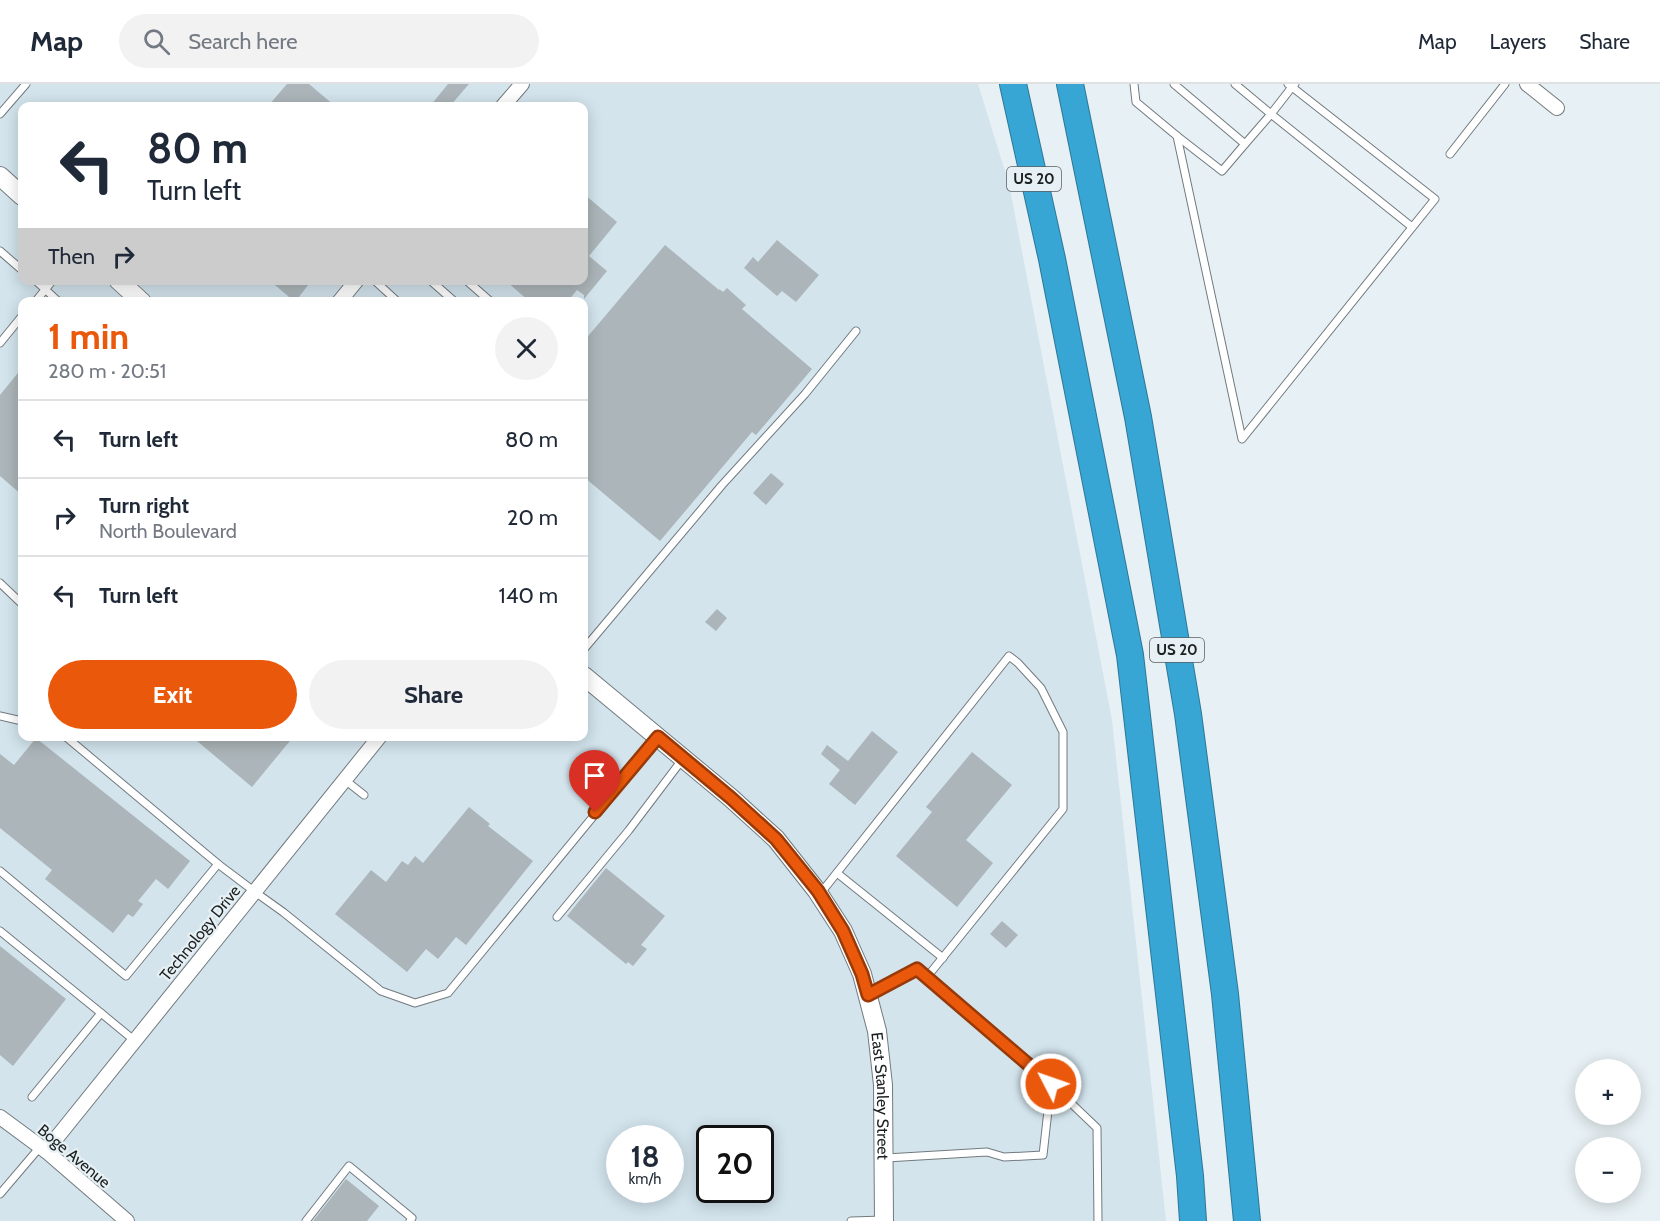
<!DOCTYPE html>
<html lang="en">
<head>
<meta charset="utf-8">
<style>
  body { margin:0; font-family:Cabin,sans-serif; background:#f2f2f3; color:#1f2937; height:100vh; display:flex; flex-direction:column; font-size:22px; white-space:nowrap }
  * { box-sizing:border-box; margin:0 }
  p { font-size:20px; color:#747a83 }
  .icon { flex:none; width:33px; height:33px; fill:none; stroke:currentColor; stroke-width:2; stroke-linecap:round; stroke-linejoin:round }
  .map { position:relative; flex:1; overflow:hidden }
  .details { position:absolute; left:18px; top:213px; width:570px; height:444px; display:flex; flex-direction:column; background:#fff; border-radius:12px; box-shadow:0 3px 15px #0003 }
  .details>* { flex:none }
  .guide { position:absolute; left:18px; top:18px; width:570px; height:183px; border-radius:12px; box-shadow:0 3px 15px #0003; background:#fff; color:#1f2937; overflow:hidden }
  .buttons { position:absolute; left:1575px; top:975px; display:grid; gap:12px }
  .buttons a { display:grid; place-items:center; width:66px; height:66px; border-radius:50%; background:#fff; box-shadow:0 3px 15px #0003; font-size:30px }
  .speed { position:absolute; left:606px; top:1041px; display:flex; gap:12px; font-size:30px; font-weight:700; text-align:center }
  .speed>* { display:grid; place-content:center; width:78px; height:78px; border-radius:50%; background:#fff; box-shadow:0 3px 15px #0003; line-height:1 }
  .speed small { font-size:15px; font-weight:400 }
  .speed .limit { border:3px solid #111; border-radius:9px; background:#fff; color:#111 }
  .pin { position:absolute; display:grid; place-items:center; width:51px; height:51px; color:#fff; margin:-62px -26px; border-radius:50% 50% 50% 0; rotate:-45deg; box-shadow:0 0 6px #0007 }
  .pin .icon { rotate:45deg }
  .me { position:absolute; width:66px; margin:-33px; rotate:311deg; stroke-linejoin:round; filter:drop-shadow(0 0 4px #0008) }
  .turn { display:flex; align-items:center; gap:21px; height:126px; padding:0 30px; font-size:27px }
  .turn .icon { width:78px; height:78px; stroke-width:2.5 }
  .turn b { display:block; font-size:42px; line-height:51px }
  .then { display:flex; align-items:center; height:57px; padding:0 30px; background:#0003; gap:12px; font-size:22px }
  .round { display:grid; place-items:center; flex:none; width:63px; height:63px; border-radius:32px; background:#f2f2f3 }
  .summary { display:flex; align-items:center; justify-content:space-between; height:102px; padding:0 30px }
  h1 { font-size:36px; font-weight:700; line-height:45px; color:#ea580c }
  .primary-button { display:flex; gap:12px; margin-top:auto; padding:12px 30px }
  .primary-button a { flex:1; height:69px; border-radius:36px; background:#ea580c; color:#fff; font-size:24px; font-weight:700; line-height:69px; text-align:center }
  .primary-button a+a { background:#f2f2f3; color:#1f2937 }
  ul { padding:0; list-style:none }
  li { display:flex; align-items:center; gap:18px; height:78px; padding:0 30px; border-top:2px solid #e0e1e3 }
  li div { flex:1 }
  li b { display:block; font-size:22px }
  li em { font-style:normal }
  header { display:flex; align-items:center; gap:36px; box-sizing:border-box; height:84px; padding:0 30px; background:#fff; border-bottom:2px solid #e0e1e3 }
  header strong { font-size:28px }
  nav { display:flex; gap:33px; margin-inline-start:auto; font-size:21px }
  .search { width:420px; height:54px; background:#f2f2f3; display:flex; align-items:center; gap:15px; box-sizing:border-box; padding:0 21px; border-radius:33px; color:#747a83; font-size:22px }
  .map>svg:first-child { display:block }
  .built { fill:#d3e4ed; fill-rule:evenodd }
  .building { fill:#acb5b9 }
  .lines { fill:none; stroke-linecap:round; stroke-linejoin:round }
  .service-casing { stroke:#727a7e; stroke-width:9 }
  .minor-casing { stroke:#727a7e; stroke-width:16 }
  .tertiary-casing { stroke:#727a7e; stroke-width:20 }
  .motorway-casing { stroke:#2e7796; stroke-width:28 }
  .service { stroke:#fff; stroke-width:7 }
  .minor { stroke:#fff; stroke-width:14 }
  .tertiary { stroke:#fff; stroke-width:18 }
  .motorway { stroke:#37a6d5; stroke-width:26 }
  .route-casing { stroke:#983908; stroke-width:15 }
  .route { stroke:#ea580c; stroke-width:10 }
  .labels { text-anchor:middle; dominant-baseline:central; stroke-width:4.5; stroke-linejoin:round; paint-order:stroke }
  .shield { fill:#e7f0f4; stroke:#595e60; stroke-width:1.5 }
  .shield-label { font-size:15px; font-weight:bold; fill:#1c2021 }
  .street-label { font-size:16px; fill:#1c2021; stroke:#e7f0f4 }
</style>
</head>
<body>
<header>
<strong>Map</strong>
<div class="search"><svg class="icon" aria-label="search" viewBox="0 0 24 24"><circle cx="10" cy="10" r="6"/><path d="M15 15l6 6"/></svg>Search here</div>
<nav><a>Map</a><a>Layers</a><a>Share</a></nav>
</header>
<div class="map">
<svg width="1660" height="1137" viewBox="0 0 1660 1137">
  <rect width="100%" height="100%" fill="#e7f0f4"/>
  <!-- built -->
  <path class="built" d="M0,0h978l31,100 103,536 54,501h-1166zM22,22h562v174h-562zM22,218h562v434h-562zM620,1054h50v52h-50zM710,1054h50v52h-50z"/>
  <!-- building -->
  <g class="building">
    <polygon points="287,0 309,0 335,22 268,22"/>
    <polygon points="448,0 469,0 450,22 430,22"/>
    <polygon points="584,110 617,138 589,172 607,187 584,215 584,211 577,206 567,218 530,218 505,196 584,196"/>
    <polygon points="777,156 819,191 796,218 782,207 777,212 744,184 753,173 758,178"/>
    <polygon points="665,161 719,206 719,205 723,208 727,204 746,221 742,225 812,285 756,351 752,348 660,457 584,393 584,257"/>
    <polygon points="269,196 312,196 295,218"/>
    <polygon points="22,284 22,411 0,392 0,311"/>
    <polygon points="771,389 784,400 766,421 753,409"/>
    <polygon points="717,525 727,534 716,547 705,538"/>
    <polygon points="872,647 898,668 855,721 829,700 840,686 821,670 827,661 848,677"/>
    <polygon points="191,652 294,652 252,703"/>
    <polygon points="36,654 190,777 168,805 156,795 138,817 143,820 133,833 128,830 113,849 45,795 52,786 0,744 0,670 14,681"/>
    <polygon points="972,668 1012,701 966,756 993,779 957,823 896,772 932,728 926,723"/>
    <polygon points="469,723 490,740 488,742 533,777 466,861 456,853 438,875 426,865 407,888 335,830 371,786 386,798 402,777 408,781 415,772 423,779"/>
    <polygon points="606,784 665,832 641,861 647,865 633,882 628,878 626,880 567,832"/>
    <polygon points="1002,837 1018,851 1006,864 990,850"/>
    <polygon points="0,862 66,915 13,982 0,971"/>
    <polygon points="346,1095 379,1122 367,1137 313,1137"/>
  </g>
  <g class="lines">
    <defs>
      <g id="service">
        <polyline points="1134,0 1136,18 1177,52 1242,355 1435,115 1292,3 1295,0"/>
        <polyline points="1174,0 1245,60 1271,30 1412,143"/>
        <polyline points="1235,0 1271,30 1292,3 1288,0"/>
        <polyline points="0,30 26,0"/>
        <polyline points="1177,52 1222,87 1245,60"/>
        <polyline points="1450,70 1505,0"/>
        <polyline points="0,167 22,186"/>
        <polyline points="35,196 59,218"/>
        <polyline points="374,196 398,218"/>
        <polyline points="430,196 455,218"/>
        <polyline points="466,196 491,218"/>
        <polyline points="35,218 53,196"/>
        <polyline points="0,259 22,232"/>
        <polyline points="0,499 22,520"/>
        <polyline points="584,565 722,401 805,310 856,247"/>
        <polyline points="0,632 22,637"/>
        <polyline points="345,696 364,711"/>
        <polyline points="218,780 255,808 283,828 381,907 415,919 448,909 657,655"/>
        <polyline points="0,787 126,892 218,780 65,652"/>
        <polyline points="837,789 943,874"/>
        <polyline points="820,810 1009,572 1018,579 1041,604 1063,648 1063,725 927,893"/>
        <polyline points="557,833 629,746 682,676"/>
        <polyline points="0,847 101,929 32,1013"/>
        <polyline points="870,910 917,885 1051,1000"/>
        <polyline points="101,929 135,957"/>
        <polyline points="886,1074 987,1068 1004,1073 1043,1071 1051,1000 1097,1044 1098,1137"/>
        <polyline points="0,1110 40,1063"/>
        <polyline points="306,1137 349,1082 412,1134 410,1137"/>
        <polyline points="851,1137 884,1136"/>
      </g>
      <g id="minor">
        <polyline points="1527,0 1557,24"/>
        <polyline points="503,22 522,0"/>
        <polyline points="339,218 357,196"/>
        <polyline points="0,1033 46,1067 127,1137"/>
        <polyline points="46,1067 380,652"/>
      </g>
      <g id="tertiary">
        <polyline points="0,92 22,112"/>
        <polyline points="118,196 142,218"/>
        <path id="s1" d="M584,592l147,122 45,41 41,52 26,40 19,43 15,57 6,54 1,136"/>
      </g>
      <g id="motorway">
        <polyline points="1013,0 1052,175 1130,571 1190,1092 1193,1137"/>
        <polyline points="1070,0 1138,333 1188,630 1225,910 1247,1137"/>
      </g>
    </defs>
    <!-- service casing -->
    <use href="#service" class="service-casing"/>
    <!-- minor casing -->
    <use href="#minor" class="minor-casing"/>
    <!-- tertiary casing -->
    <use href="#tertiary" class="tertiary-casing"/>
    <!-- motorway casing -->
    <use href="#motorway" class="motorway-casing"/>
    <!-- service -->
    <use href="#service" class="service"/>
    <!-- minor -->
    <use href="#minor" class="minor"/>
    <!-- tertiary -->
    <use href="#tertiary" class="tertiary"/>
    <!-- motorway -->
    <use href="#motorway" class="motorway"/>
  </g>
  <g class="lines">
    <defs>
      <polyline id="route" points="595,728 658,653 731,714 776,755 818,807 843,847 862,890 868,911 917,885 1051,1000"/>
    </defs>
    <!-- route casing -->
    <use href="#route" class="route-casing"/>
    <!-- route -->
    <use href="#route" class="route"/>
  </g>
  <g class="labels">
    <!-- shield labels -->
    <g class="shield">
      <rect x="1007" y="83" width="54" height="24" rx="4.5"/>
      <rect x="1150" y="554" width="54" height="24" rx="4.5"/>
    </g>
    <g class="shield-label">
      <text x="1034" y="95">US 20</text>
      <text x="1177" y="566">US 20</text>
    </g>
    <!-- street labels -->
    <g class="street-label">
      <text transform="translate(200 849) rotate(-51)">Technology Drive</text>
      <text stroke="none"><textPath href="#s1" startOffset="537">East Stanley Street</textPath></text>
      <text transform="translate(74 1072) rotate(40)">Boge Avenue</text>
    </g>
  </g>
</svg>
<div class="buttons">
<a>+</a>
<a>−</a>
</div>
<div class="speed"><div>18<small>km/h</small></div><div class="limit">20</div></div>
<div class="pin" style="left:595px;top:728px;background:#d93025"><svg class="icon" aria-label="arrive" viewBox="0 0 24 24"><path d="M6 21V4h12l-3 4 3 4H6"/></svg></div>
<svg class="me" style="left:1051px;top:1000px" viewBox="-20 -20 40 40"><circle r="17" fill="#ea580c" stroke="#fff" stroke-width="3"/><path d="M0-11L8 9 0 5-8 9z" fill="#fff"/></svg>
<div class="guide">
<div class="turn"><svg class="icon" aria-label="left" viewBox="0 0 24 24"><path d="M17 20v-9H6M10 6l-5 5 5 5"/></svg><div><b>80 m</b>Turn left</div></div>
<div class="then">Then<svg class="icon" aria-label="right" viewBox="0 0 24 24"><path d="M7 20v-9h11M14 6l5 5-5 5"/></svg></div>
</div>
<section class="details">
<div class="summary"><div><h1>1 min</h1><p>280 m · 20:51</p></div><a class="round"><svg class="icon" aria-label="close" viewBox="0 0 24 24"><path d="M6 6l12 12M18 6L6 18"/></svg></a></div>
<ul>
<li><svg class="icon" aria-label="left" viewBox="0 0 24 24"><path d="M17 20v-9H6M10 6l-5 5 5 5"/></svg><div><b>Turn left</b></div><em>80 m</em></li>
<li><svg class="icon" aria-label="right" viewBox="0 0 24 24"><path d="M7 20v-9h11M14 6l5 5-5 5"/></svg><div><b>Turn right</b><p>North Boulevard</p></div><em>20 m</em></li>
<li><svg class="icon" aria-label="left" viewBox="0 0 24 24"><path d="M17 20v-9H6M10 6l-5 5 5 5"/></svg><div><b>Turn left</b></div><em>140 m</em></li>
</ul>
<div class="primary-button"><a>Exit</a><a>Share</a></div>
</section>
</div>
</body>
</html>
